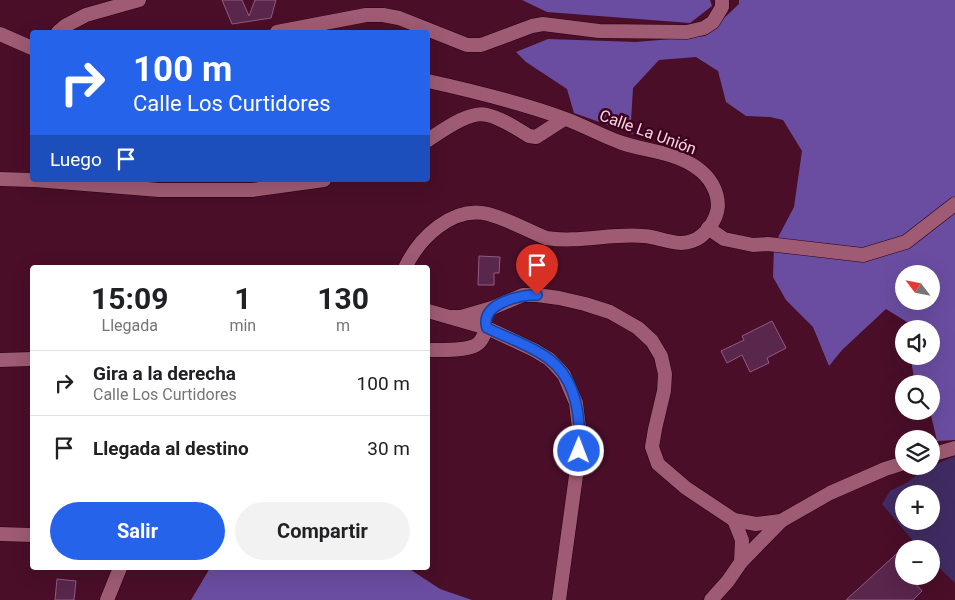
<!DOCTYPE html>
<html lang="es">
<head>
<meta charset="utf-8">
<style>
  body { margin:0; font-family:Roboto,sans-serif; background:#f2f2f2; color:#202124; height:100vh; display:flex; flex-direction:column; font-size:19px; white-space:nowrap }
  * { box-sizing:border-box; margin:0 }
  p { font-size:16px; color:#757577 }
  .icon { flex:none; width:28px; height:28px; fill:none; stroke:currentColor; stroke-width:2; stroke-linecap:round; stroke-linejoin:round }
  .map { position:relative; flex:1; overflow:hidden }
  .side { position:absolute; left:30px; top:265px; width:400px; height:305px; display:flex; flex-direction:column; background:#fff; border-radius:5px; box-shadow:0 5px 20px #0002 }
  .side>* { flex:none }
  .banner { position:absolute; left:30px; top:30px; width:400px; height:152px; border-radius:5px; box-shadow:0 5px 20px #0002; background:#2563eb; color:#fff; overflow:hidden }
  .needle { width:32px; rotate:302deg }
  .buttons { position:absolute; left:895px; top:265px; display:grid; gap:10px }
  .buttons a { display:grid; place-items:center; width:45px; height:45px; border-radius:50%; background:#fff; box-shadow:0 5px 20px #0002; font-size:25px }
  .pin { position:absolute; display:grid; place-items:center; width:42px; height:42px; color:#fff; margin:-51px -21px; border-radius:50% 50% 50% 0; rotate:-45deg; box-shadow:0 0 5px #0007 }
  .pin .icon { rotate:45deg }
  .me { position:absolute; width:55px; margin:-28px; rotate:1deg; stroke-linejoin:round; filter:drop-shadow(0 0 4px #0008) }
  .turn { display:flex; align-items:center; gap:18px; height:105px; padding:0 20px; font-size:22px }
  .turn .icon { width:65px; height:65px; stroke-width:2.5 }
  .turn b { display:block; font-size:35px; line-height:42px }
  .then { display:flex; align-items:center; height:48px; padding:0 20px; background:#0003; gap:10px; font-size:19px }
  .eta { display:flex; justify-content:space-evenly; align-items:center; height:85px; text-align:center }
  .eta b { font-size:30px; font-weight:700; line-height:35px }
  .button { display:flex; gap:10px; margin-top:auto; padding:10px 20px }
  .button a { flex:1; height:58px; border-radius:30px; background:#2563eb; color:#fff; font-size:20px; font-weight:700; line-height:58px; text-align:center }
  .button a+a { background:#f2f2f2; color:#202124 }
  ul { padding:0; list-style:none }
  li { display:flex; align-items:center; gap:15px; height:65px; padding:0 20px; border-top:1px solid #e0e0e0 }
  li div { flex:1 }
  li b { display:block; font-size:19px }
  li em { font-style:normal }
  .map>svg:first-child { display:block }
  .green { fill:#402c63; fill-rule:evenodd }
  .forest { fill:#6a4da1; fill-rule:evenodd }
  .building { fill:#59264c; stroke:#935a83 }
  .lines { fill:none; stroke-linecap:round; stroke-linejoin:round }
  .minor-casing { stroke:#280012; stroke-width:15 }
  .minor { stroke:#9e5b73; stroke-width:14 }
  .route-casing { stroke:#184099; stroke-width:12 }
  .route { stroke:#2563eb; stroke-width:9 }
  .labels { text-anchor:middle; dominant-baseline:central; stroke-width:5; stroke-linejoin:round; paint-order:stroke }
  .street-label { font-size:16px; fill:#fdd6e2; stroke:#3e031f }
</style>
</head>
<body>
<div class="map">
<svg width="955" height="600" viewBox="0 0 955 600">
  <rect width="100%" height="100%" fill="#4a0e29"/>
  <!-- green -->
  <path class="green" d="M955,456v127l-24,-23v-11h-11l-38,-45 8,-13 16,-8 21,-15zM904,494h27v27h-27z"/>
  <!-- forest -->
  <g class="forest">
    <polygon points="522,0 710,0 712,6 690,23 547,12"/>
    <path d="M739,0h216v440l-18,1 -6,-26 -3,-4h3v-27h-16l-3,-18 1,-10h18v-27h-21l-3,-7 -21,-13 -44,41 -13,16 -16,-39 -27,-27 -13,-23 1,-32 20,-38 8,-56 -19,-31 -13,-3 -24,-1 -20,-14 -8,-31 -22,-14 -37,3 -26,28 -2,33 2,13 -59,-21 -7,-24 -41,-27 -10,-10 32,-13 88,3 69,-6 34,-32zM904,274h27v27h-27z"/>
    <polygon points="210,568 408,568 440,589 472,600 191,600"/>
  </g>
  <!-- building -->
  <g class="building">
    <polygon points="222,0 242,0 249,16 255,0 276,0 271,18 232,24"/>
    <polygon points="479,256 500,257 499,273 494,273 494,285 478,285"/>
    <polygon points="772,321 786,348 767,358 769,363 750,372 742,355 727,363 721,351 744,340 742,336"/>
    <polygon points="904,547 904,576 921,576 914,582 922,591 913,600 846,600"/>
    <polygon points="57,579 76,581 74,600 55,600"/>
  </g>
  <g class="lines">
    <defs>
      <g id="minor">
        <polyline points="58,32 65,26 86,15 139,0"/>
        <polyline points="277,32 366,15 383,15 399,18 467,45 481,45 532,26 543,24 599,31 687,32 704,28 713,22 722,7 722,0"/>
        <polyline points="0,34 32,48"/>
        <path d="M428,140c14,-9 42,-30 59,-25 14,3 29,13 42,21l7,1 28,-18"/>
        <polyline points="0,179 32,180"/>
        <polyline points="35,180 159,190 252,190 324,180"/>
        <polyline points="708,228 724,239 753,245 768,244 863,255 906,242 955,204"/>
        <path d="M405,268c14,-30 48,-63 83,-54 19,5 39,16 58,24 33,5 65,-5 98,-2 15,1 33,11 48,5 13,-4 25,-21 26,-35 0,-15 -8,-29 -21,-38 -22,-16 -51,-17 -75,-25 -20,-7 -39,-18 -59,-25 -44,-16 -90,-27 -135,-37"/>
        <polyline points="428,311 487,328 534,350 549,359 556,366 564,375 576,403 579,428 578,461 559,600"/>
        <polyline points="450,317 461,317 492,308 523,295 537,295 559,298 585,304 610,312 638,328 652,341 661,356 665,374 664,391 655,429 652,447 658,464 686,488 734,520 756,524 781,521 830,493 885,469 904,463"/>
        <path d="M428,350c12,0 38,1 48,-5 6,-3 8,-11 11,-17"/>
        <polyline points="0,360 32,359"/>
        <polyline points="931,455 955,448"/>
        <polyline points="734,520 742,540 741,562"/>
        <polyline points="0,534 32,535"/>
        <polyline points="107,600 120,568"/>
        <polyline points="711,600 728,581 741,562 781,521"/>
      </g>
    </defs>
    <!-- minor casing -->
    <use href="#minor" class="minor-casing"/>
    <!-- minor -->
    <use href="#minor" class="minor"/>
  </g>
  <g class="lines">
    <defs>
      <path id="route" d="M537,295c-18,0 -58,9 -50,33 20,10 44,17 62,31 28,21 32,60 30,92"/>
    </defs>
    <!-- route casing -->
    <use href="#route" class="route-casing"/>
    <!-- route -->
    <use href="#route" class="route"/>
  </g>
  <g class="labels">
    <!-- street labels -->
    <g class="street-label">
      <text transform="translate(648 132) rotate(20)">Calle La Unión</text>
    </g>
  </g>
</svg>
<div class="buttons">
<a><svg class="needle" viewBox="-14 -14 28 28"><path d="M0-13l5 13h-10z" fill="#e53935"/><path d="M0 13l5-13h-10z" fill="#757577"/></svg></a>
<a><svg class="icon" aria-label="sound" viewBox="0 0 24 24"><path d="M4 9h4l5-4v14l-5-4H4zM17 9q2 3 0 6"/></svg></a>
<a><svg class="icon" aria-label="search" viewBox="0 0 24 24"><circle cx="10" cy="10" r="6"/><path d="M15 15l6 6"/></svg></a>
<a><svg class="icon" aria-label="layers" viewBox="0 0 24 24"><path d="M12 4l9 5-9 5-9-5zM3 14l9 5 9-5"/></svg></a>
<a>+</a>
<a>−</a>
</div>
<div class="pin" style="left:537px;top:295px;background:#d93025"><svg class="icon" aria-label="arrive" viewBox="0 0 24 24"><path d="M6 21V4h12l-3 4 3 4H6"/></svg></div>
<svg class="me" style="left:579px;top:451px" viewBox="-20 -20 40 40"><circle r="17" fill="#2563eb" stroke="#fff" stroke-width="3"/><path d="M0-11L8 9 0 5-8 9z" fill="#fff"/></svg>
<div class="banner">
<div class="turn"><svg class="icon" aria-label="right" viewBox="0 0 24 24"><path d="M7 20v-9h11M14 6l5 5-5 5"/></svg><div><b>100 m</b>Calle Los Curtidores</div></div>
<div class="then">Luego<svg class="icon" aria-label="arrive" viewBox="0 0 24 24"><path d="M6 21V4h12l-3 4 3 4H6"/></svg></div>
</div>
<section class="side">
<div class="eta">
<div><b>15:09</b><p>Llegada</p></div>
<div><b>1</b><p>min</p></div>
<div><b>130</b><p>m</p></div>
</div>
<ul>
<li><svg class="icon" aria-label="right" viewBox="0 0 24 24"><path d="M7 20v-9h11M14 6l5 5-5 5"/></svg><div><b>Gira a la derecha</b><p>Calle Los Curtidores</p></div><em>100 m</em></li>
<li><svg class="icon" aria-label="arrive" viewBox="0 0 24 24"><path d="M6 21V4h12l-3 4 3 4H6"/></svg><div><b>Llegada al destino</b></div><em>30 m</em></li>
</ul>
<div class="button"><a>Salir</a><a>Compartir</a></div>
</section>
</div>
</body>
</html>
